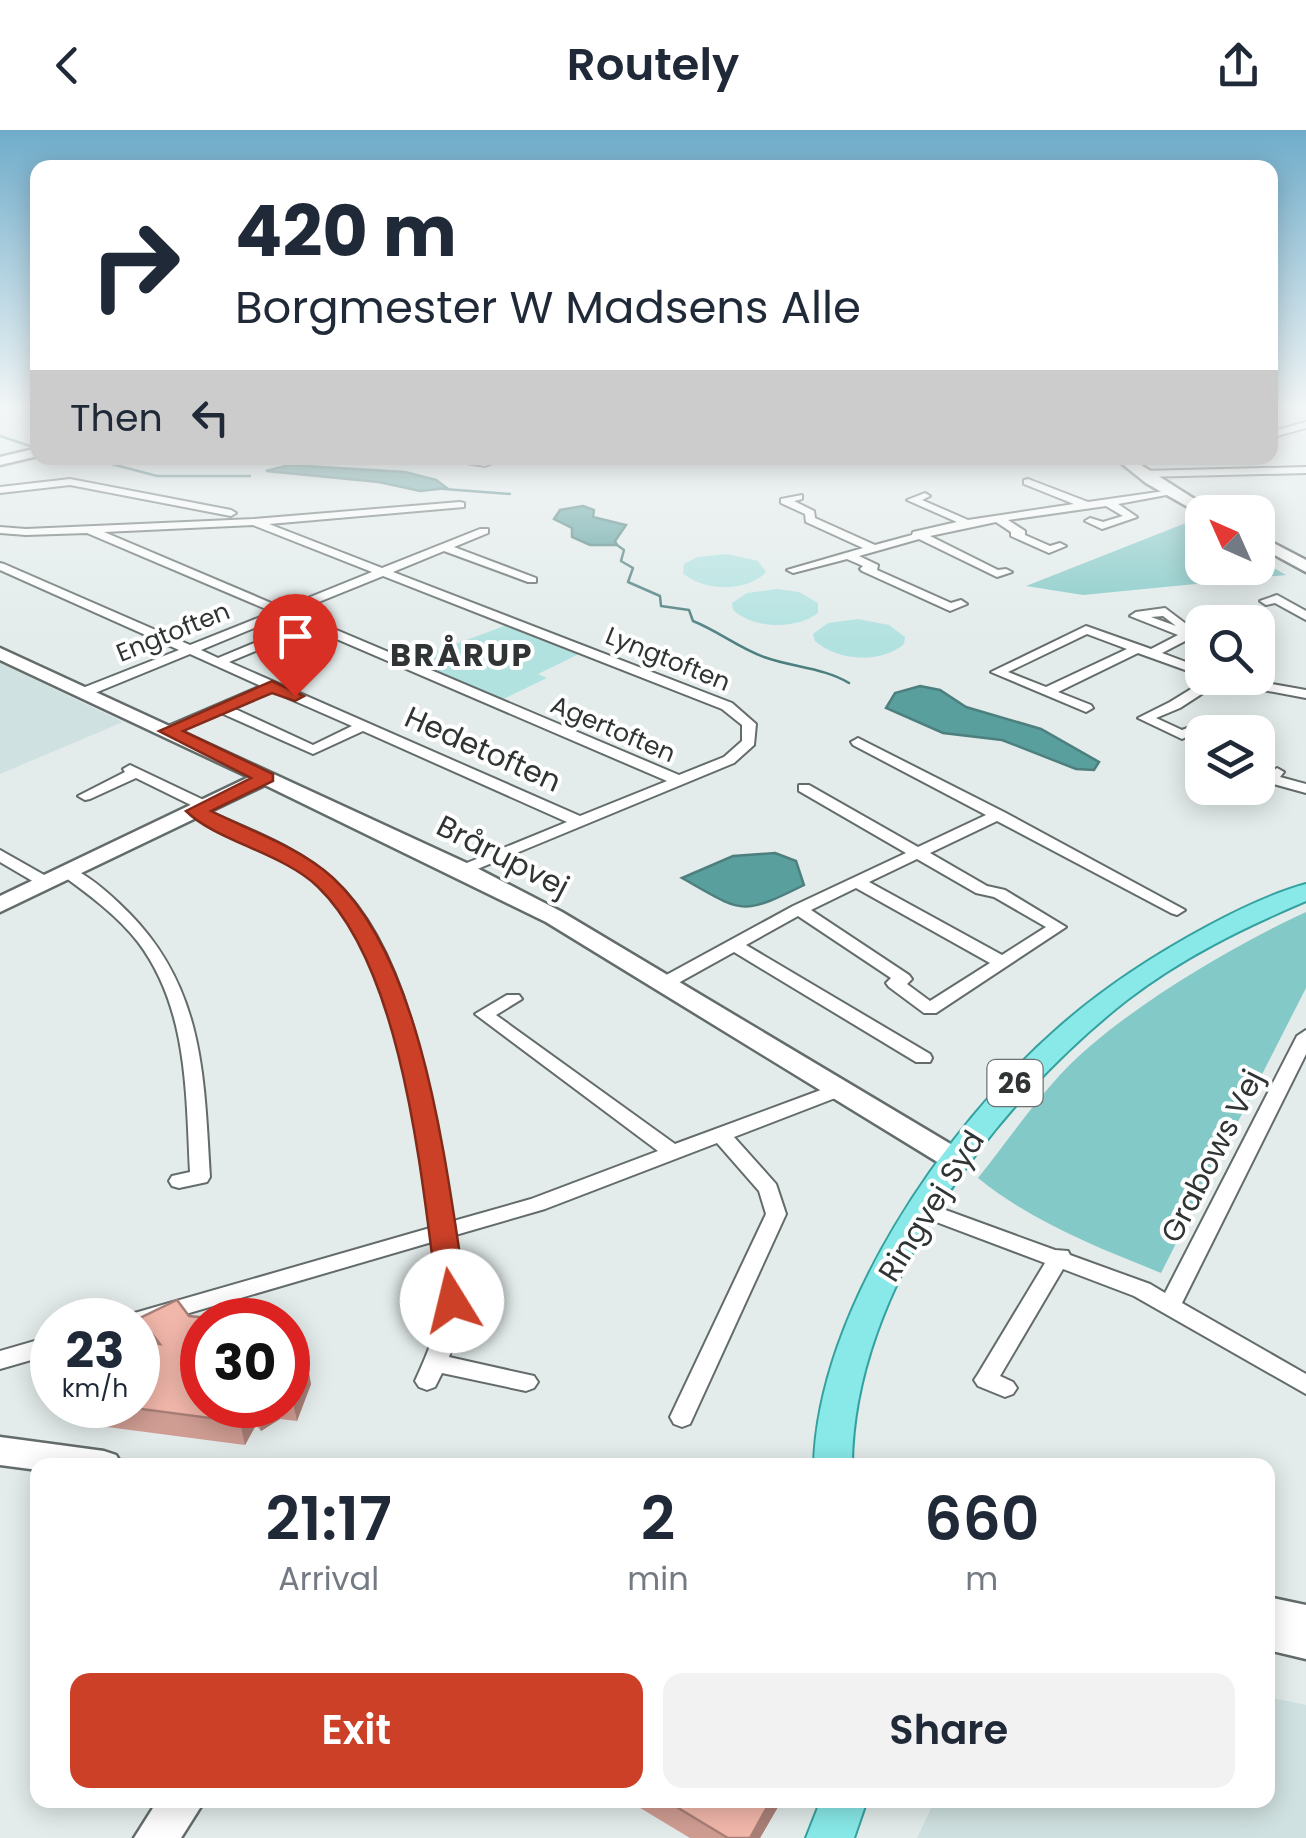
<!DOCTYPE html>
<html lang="en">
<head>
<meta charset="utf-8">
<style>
  body { margin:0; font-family:Poppins,sans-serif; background:#f2f2f3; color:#1f2937; height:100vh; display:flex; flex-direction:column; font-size:38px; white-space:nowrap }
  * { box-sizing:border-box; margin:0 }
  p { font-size:32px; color:#747a83 }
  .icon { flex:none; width:55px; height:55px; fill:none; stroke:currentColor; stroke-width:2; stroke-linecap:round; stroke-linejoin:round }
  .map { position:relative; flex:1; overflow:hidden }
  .details { position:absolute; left:30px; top:1328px; width:1245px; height:350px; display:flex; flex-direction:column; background:#fff; border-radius:20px; box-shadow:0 5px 25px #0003 }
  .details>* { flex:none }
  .hud { position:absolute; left:30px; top:30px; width:1248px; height:305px; border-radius:20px; box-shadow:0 5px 25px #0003; background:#fff; color:#1f2937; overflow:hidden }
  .needle { width:65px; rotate:315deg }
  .tools { position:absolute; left:1185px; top:365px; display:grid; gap:20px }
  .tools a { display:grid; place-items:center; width:90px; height:90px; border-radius:20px; background:#fff; box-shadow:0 5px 25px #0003; font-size:50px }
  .speed { position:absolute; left:30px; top:1168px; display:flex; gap:20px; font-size:50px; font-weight:700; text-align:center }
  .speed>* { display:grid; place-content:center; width:130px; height:130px; border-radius:50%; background:#fff; box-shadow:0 5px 25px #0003; line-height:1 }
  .speed small { font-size:25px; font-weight:400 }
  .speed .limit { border:15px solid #d22; background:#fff; color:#111 }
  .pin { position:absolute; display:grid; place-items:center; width:85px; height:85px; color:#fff; margin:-102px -42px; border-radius:50% 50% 50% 0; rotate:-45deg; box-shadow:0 0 10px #0007 }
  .pin .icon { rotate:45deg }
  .me { position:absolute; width:110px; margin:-55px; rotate:351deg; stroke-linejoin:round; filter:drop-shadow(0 0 8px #0008) }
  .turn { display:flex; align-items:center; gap:35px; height:210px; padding:0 40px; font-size:45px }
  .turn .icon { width:130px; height:130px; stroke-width:2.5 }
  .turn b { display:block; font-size:70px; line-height:85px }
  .then { display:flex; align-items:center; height:95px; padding:0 40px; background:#0003; gap:20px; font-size:38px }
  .eta { display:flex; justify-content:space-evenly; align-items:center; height:170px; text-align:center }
  .eta b { font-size:60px; font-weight:600; line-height:70px }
  .button { display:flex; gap:20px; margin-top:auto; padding:20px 40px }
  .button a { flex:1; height:115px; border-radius:20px; background:#cb4027; color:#fff; font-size:40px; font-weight:600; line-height:115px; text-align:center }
  .button a+a { background:#f2f2f3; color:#1f2937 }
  header { display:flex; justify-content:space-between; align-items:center; height:130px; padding:0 40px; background:#fff; font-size:45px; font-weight:600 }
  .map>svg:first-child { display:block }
  .built { fill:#cfe1e0 }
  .green { fill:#b1e2e0 }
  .forest { fill:#83c9c7 }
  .water { fill:#599f9d; stroke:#4d7f7e; stroke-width:2.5 }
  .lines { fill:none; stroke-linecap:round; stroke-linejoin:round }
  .stream { stroke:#4d7f7e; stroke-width:2.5 }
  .street-casing { stroke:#636b6b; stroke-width:4 }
  .secondary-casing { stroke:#636b6b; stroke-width:5 }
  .primary-casing { stroke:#35a19f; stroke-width:4 }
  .street { fill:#fff; fill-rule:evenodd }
  .secondary { fill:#fff; fill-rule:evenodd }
  .primary { fill:#88e9e8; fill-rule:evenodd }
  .wall { fill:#d09d93 }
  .shaded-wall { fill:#a98078 }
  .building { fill:#f2b7ab; stroke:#a98078; stroke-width:2.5 }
  .route { fill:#cb4027; stroke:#842a19; stroke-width:2.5 }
  .labels { text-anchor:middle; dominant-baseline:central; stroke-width:8; stroke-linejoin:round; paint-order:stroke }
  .far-street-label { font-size:25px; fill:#303434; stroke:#fff }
  .shield { fill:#fff; stroke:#6e7171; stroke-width:2.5 }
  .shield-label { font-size:28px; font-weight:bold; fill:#303434 }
  .street-label { font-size:30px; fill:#303434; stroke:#fff }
  .far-district-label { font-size:32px; font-weight:bold; letter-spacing:2.5px; fill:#303434; stroke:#fff }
</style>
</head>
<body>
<header><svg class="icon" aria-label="back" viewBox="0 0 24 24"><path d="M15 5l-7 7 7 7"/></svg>Routely<svg class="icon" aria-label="share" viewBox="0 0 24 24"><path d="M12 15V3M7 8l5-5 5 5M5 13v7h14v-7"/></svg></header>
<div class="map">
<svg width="1306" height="1708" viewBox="0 0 1306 1708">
  <rect width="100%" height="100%" fill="#e3eceb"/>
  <!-- built -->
  <g class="built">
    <polygon points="0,533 123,592 0,644"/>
    <polygon points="1268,1567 1306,1575 1306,1708 917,1708 935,1670 1268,1670"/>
  </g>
  <!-- green -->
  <g class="green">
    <path d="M726,424l32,7 8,11c-19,21 -64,19 -83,1l1,-9 13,-7z"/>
    <path d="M777,459l22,3 19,11v10c-22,17 -64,16 -85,-3l-1,-7 15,-10z"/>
    <path d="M858,489l31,6 16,12 -1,7c-23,20 -67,17 -89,-3l-2,-7 15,-11z"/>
    <polygon points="507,495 581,523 538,544 547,548 499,571 407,532"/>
  </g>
  <!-- forest -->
  <g class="forest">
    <polygon points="1191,391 1202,397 1202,438 1258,438 1258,429 1286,445 1083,465 1026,456"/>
    <path d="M1306,782v76l-145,285c-66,-27 -127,-50 -183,-95 27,-34 52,-70 81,-102 54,-60 173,-130 247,-164z"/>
  </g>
  <!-- water -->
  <g class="water">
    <polygon points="289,335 405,342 436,350 447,358 420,361 379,352 266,341"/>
    <polygon points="583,376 594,380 593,387 626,395 615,411 617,415 590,415 572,407 572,398 554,389 560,380"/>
    <polygon points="920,556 940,560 966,577 1041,599 1099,632 1094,640 1076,639 1002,610 943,603 886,578 895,563"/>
    <path d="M775,723l21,8 8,24c-64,32 -62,27 -122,-7l51,-22z"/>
  </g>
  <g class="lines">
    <!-- stream -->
    <g class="stream">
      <polyline points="0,306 30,316"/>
      <polyline points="66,328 104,332 157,346 250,346"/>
      <polyline points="444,359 510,364"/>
      <path d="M617,415l7,5 -3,11 12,7 -5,14 32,14 1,10 28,4 4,11c25,10 46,27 71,36 27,10 61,11 85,26"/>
    </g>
    <defs>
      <g id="street">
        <polygon points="1306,292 1306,298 1270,308 1270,302"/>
        <path d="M492,328h14l-21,8 -30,-5c10,-6 25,0 37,-3z"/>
        <polygon points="1306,337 1306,343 1142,347 1137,344 1142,341"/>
        <polygon points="70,349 231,380 236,383 231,386 70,355 0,363 0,357"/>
        <polygon points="1028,349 1088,372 1172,360 1177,363 1118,374 1137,387 1102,399 1085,391 1090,388 1103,392 1123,386 1106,376 1008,390 1025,401 1025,405 1050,416 1060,413 1066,416 1049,423 1011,406 1011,402 996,392 930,406 998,440 1006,439 1012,442 997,447 919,409 859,426 878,435 877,440 951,473 961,470 967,474 950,481 862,441 860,439 863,436 847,429 793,443 787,440 863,418 806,392 805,384 781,373 781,369 802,365 802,369 794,371 814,381 815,388 875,415 912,405 913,402 957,392 907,370 925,363 930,366 922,370 968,390 1074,374 1024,354 1024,350"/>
        <path d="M460,372l4,1v4l-195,17 113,44 98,-39h8v4l-34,14 82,31v4h-8l-84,-31 -51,21 339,131 24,21 -2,21 -20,18 -271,112 -8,-5 2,-3 110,-45 -204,-91 -50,23 -92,-41 -48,21h-10v-6l98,-42 -71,-32 -100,41h-10v-6l99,-39 -179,-80v-7l4,1 186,81 83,-33 -186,-79 -61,2 -26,-2v-6l26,2 228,-10zM253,395l119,47 -89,36 -179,-76zM383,446l339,133 20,16v16l-18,16 -45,18 -385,-163zM283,486l17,8 -82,34 -17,-8zM311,498l356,153 -87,35 -351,-154zM272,561l80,35 -39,19 -80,-37z"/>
        <polygon points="1277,465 1306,481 1306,490 1275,473 1266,475 1260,471"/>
        <path d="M1165,478l37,28v8l-13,-5 -27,14 40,15v8l-64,-23 -80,39 33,13 2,3 -7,4 -95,-40 95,-46 65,23 27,-14 -48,-19 6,-4zM1163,486l13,10 -25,-9zM1087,504l40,15 -81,38 -38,-15z"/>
        <polygon points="1209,548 1238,548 1306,560 1306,568 1220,552 1180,578 1156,588 1182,600 1193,596 1200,600 1182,609 1138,588 1170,572"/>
        <path d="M858,608l146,74 181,98 -8,5 -6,-2 -174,-92 -67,32 57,33 18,4 61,37 -130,86h-12l-35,-26 -3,-4 5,-5 -93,-62 -52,29 184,109 2,4 -2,4h-14l-182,-110 -63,35h-12l-3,-4 3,-4 134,-73 113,-53 -107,-62v-6h10l109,62 68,-32 -133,-70 -2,-3zM917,729l59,34 18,4 52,30 -44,28 -133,-73zM856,758l134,75 -60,38 -23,-17 5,-5 -3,-4 -98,-65z"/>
        <path d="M130,635l80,38 2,3 -6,4c44,20 92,37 128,70 81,74 101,238 116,342l81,-23 127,-48 -183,-137 32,-19h12l3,4 -26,16 179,129 154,-57h14l3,4 -3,4 -109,42 42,47 10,30 -96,210 -8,3 -8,-3 -4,-7 96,-203 -7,-23 -42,-48 -172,66 -93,27c10,44 15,78 -3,121l85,19 4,6 -4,6 -8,3 -84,-18 -7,14 -8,3 -8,-3 -4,-6c26,-56 30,-78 17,-139l-294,86v-8h-11l3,-6 8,-2 292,-84c-14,-101 -30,-275 -111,-345 -37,-31 -85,-48 -128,-69l-2,-3 6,-4 -59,-29 -46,21 -5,1 -7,-4 47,-24 -2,-3z"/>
        <polygon points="1277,638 1284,642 1280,647 1306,654 1306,663 1266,652 1266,646"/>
        <polygon points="0,720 53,750 55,753 47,758 41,756 0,732"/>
        <path d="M68,737c22,8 45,30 61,46 75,76 75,164 81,264l-3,5 -28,6 -7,-2 -3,-5 3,-5 18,-4c-4,-79 -2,-164 -52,-230 -21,-27 -49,-47 -76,-67l-2,-3z"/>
        <polygon points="1306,900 1306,924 1182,1173 1306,1244 1306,1264 1134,1166 1063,1139 1000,1246 1013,1252 1017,1258 1013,1264 1005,1267 978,1256 974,1250 978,1244 1045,1133 915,1084 912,1079 915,1074 929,1074 1055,1120 1068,1121 1070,1125 1150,1154 1165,1163 1297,906"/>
        <polygon points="52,1206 52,1224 0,1239 0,1221"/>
      </g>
      <g id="secondary">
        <polygon points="38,318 38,326 0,335 0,327"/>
        <polygon points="1115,328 1130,328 1215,382 1202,385 1146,353"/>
        <polygon points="1258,405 1306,430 1306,442 1258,416"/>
        <polygon points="0,518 471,735 562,782 964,1022 968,1029 964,1036 944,1036 546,792 265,655 0,782 0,766 249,647 0,530"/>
        <polygon points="0,1307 104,1321 116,1325 122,1335 38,1335 38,1340 0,1335"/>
        <polygon points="1268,1467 1306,1475 1306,1529 1268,1520"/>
        <polygon points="158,1670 205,1670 181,1708 134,1708"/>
      </g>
      <g id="primary">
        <path d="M1306,754v17c-63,27 -125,57 -179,99 -133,104 -274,290 -275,465h-38c4,-153 130,-337 243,-436 46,-41 97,-74 151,-103 30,-16 65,-33 98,-42z"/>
        <polygon points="821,1670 867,1670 854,1708 806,1708"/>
      </g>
    </defs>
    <!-- street casing -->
    <use href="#street" class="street-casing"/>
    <!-- secondary casing -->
    <use href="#secondary" class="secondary-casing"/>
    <!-- primary casing -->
    <use href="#primary" class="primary-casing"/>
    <!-- street -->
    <use href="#street" class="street"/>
    <!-- secondary -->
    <use href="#secondary" class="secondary"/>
    <!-- primary -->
    <use href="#primary" class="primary"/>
  </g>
  <!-- wall -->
  <g class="wall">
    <polygon points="177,1170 202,1275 288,1275 288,1229 311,1254 297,1291 280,1289 261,1301 256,1295 245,1315 69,1292 64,1275 138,1275 147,1213 140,1188"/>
    <polygon points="627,1670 782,1670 760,1708 690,1708"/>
  </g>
  <!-- shaded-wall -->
  <g class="shaded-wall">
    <polygon points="307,1231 311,1254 297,1291 292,1268"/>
    <polygon points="249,1275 251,1275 256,1295 245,1315 240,1292"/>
    <polygon points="261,1275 277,1275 280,1289 261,1301 256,1278"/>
    <polygon points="771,1670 782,1670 760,1708 750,1708"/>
  </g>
  <!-- building -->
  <g class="building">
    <polygon points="177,1170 189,1186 228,1190 202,1190 202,1275 249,1275 240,1292 111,1275 138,1275 138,1211 160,1214 140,1188"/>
    <polygon points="288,1229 307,1231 292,1268 288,1267"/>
    <polygon points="665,1670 771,1670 750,1708 728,1708"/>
  </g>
  <!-- sky -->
  <linearGradient id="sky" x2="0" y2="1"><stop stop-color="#6facca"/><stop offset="0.54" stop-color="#f2f6f6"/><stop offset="1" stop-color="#f2f6f6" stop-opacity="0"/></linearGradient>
  <rect width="1306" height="514" fill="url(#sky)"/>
  <!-- route -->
  <path class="route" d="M272,551l32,15 -9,5 -23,-8 -89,38 90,43v7l-62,30c40,20 88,36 121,66 95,87 115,301 135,424l-4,8 -11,3 -10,-3 -4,-8c-16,-116 -33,-330 -120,-414 -35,-34 -102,-46 -132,-76l65,-33 -92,-47z"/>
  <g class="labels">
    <!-- far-street labels -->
    <g class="far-street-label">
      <text transform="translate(173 502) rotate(-22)">Engtoften</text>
      <text transform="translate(668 529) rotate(22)">Lyngtoften</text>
      <text transform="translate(613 599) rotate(23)">Agertoften</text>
    </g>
    <!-- shield labels -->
    <rect class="shield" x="987.5" y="930" width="55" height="46" rx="8"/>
    <g class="shield-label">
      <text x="1015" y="953">26</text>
    </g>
    <!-- street labels -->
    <g class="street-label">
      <text transform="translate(483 619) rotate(24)">Hedetoften</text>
      <text transform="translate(503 726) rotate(27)">Brårupvej</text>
      <text transform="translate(1212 1026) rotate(-63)">Grabows Vej</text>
      <text transform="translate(931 1076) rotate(-58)">Ringvej Syd</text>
    </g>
    <!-- far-district labels -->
    <g class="far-district-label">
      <text x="462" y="524">BRÅRUP</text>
    </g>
  </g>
</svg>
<div class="tools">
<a><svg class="needle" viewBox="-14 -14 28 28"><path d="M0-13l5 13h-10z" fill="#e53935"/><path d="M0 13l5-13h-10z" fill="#747a83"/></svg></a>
<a><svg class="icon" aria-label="search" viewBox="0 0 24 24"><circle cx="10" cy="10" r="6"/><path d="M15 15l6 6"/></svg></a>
<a><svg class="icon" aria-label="layers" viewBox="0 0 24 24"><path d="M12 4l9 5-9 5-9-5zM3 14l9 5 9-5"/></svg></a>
</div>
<div class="speed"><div>23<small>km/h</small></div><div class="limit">30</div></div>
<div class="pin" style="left:295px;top:566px;background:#d93025"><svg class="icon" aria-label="arrive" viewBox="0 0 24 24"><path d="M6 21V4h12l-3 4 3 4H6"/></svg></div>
<svg class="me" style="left:452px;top:1171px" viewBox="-20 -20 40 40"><circle r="19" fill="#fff"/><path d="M0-13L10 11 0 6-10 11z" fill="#cb4027"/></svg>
<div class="hud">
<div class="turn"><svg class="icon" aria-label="right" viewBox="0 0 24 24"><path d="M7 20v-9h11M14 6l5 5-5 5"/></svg><div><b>420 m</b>Borgmester W Madsens Alle</div></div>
<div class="then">Then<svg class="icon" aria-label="left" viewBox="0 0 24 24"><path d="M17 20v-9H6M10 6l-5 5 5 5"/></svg></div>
</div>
<section class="details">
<div class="eta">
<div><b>21:17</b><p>Arrival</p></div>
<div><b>2</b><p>min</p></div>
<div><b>660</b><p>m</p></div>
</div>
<div class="button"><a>Exit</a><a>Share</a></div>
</section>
</div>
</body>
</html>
